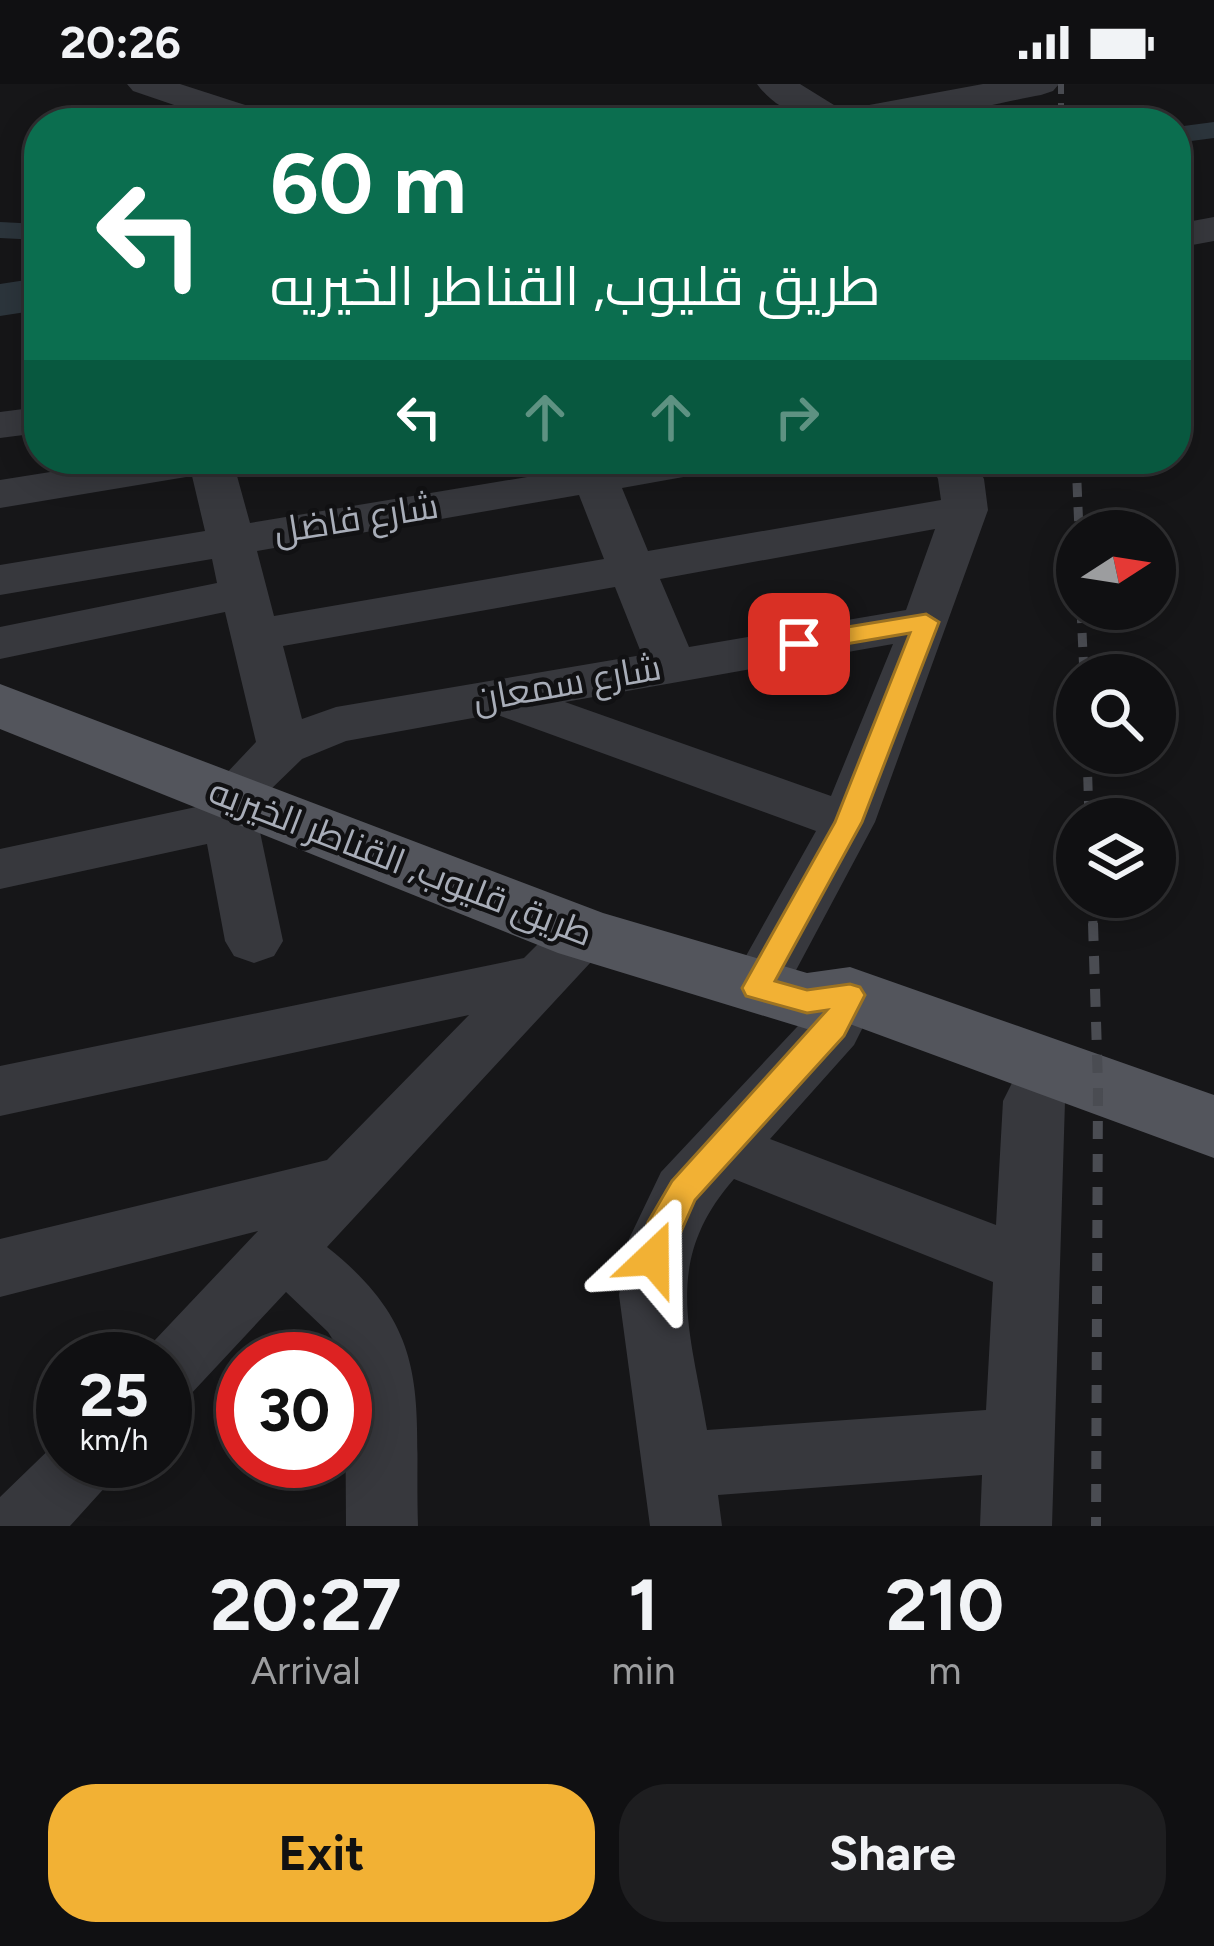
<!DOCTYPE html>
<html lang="en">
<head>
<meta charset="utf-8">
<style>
  body { margin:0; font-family:Figtree,Cairo,sans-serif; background:#1e1e20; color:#f1f3f6; height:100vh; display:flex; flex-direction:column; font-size:45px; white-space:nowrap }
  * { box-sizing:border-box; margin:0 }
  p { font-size:39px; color:#9c9d9f }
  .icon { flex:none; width:66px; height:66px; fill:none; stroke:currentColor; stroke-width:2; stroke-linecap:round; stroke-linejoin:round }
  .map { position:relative; height:1442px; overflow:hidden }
  .side { display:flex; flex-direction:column; background:#101012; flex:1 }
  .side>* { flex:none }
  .banner { position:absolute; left:24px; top:24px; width:1167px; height:366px; border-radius:48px; box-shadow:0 6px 30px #0003,0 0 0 3px #303032; background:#0b6e4f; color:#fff; overflow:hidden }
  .needle { width:78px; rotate:78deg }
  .fabs { position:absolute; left:1056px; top:426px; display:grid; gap:24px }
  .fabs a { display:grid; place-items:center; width:120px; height:120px; border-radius:50%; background:#101012; box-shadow:0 6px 30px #0003,0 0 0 3px #303032; font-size:60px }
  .speed { position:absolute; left:36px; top:1248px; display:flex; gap:24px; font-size:60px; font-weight:700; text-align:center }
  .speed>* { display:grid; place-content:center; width:156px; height:156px; border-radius:50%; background:#101012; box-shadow:0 6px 30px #0003,0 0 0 3px #303032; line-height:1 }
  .speed small { font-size:30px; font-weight:400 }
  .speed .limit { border:18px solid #d22; background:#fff; color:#111 }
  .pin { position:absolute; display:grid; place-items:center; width:102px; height:102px; color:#fff; margin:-51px; border-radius:24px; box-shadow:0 6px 18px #0006 }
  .me { position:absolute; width:132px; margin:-66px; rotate:23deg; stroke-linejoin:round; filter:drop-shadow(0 0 9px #0008) }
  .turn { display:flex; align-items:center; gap:42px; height:252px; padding:0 48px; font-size:54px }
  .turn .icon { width:156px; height:156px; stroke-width:2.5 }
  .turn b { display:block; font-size:84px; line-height:102px }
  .lanes { display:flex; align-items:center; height:114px; padding:0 48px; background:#0003; justify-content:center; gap:60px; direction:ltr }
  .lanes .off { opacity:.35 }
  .eta { display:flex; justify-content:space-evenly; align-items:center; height:204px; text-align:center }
  .eta b { font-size:72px; font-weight:700; line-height:84px }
  .button { display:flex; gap:24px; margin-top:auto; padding:24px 48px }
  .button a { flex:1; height:138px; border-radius:48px; background:#f2b134; color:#111; font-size:48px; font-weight:700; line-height:138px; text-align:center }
  .button a+a { background:#1e1e20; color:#f1f3f6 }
  .status { display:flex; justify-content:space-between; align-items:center; height:84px; padding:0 60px; background:#101012; direction:ltr }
  .status svg { height:33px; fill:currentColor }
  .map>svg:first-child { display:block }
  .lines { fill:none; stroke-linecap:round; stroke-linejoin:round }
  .canal { fill:#2c353c; fill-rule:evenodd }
  .river { fill:#2c353c; fill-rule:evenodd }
  .minor { fill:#37383d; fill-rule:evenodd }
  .major { fill:#53555c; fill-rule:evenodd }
  .rail-far2 { stroke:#4a4c52; stroke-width:6; stroke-dasharray:10 9; stroke-linecap:butt }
  .rail-far1 { stroke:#4a4c52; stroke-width:9; stroke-dasharray:14 10; stroke-linecap:butt }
  .rail { stroke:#4a4c52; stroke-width:10; stroke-dasharray:18 15; stroke-linecap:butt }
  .route { fill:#f2b134; stroke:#9d7322; stroke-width:3 }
  .labels { text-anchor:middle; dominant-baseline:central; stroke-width:9; stroke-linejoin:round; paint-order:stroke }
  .street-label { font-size:36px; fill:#a8adb8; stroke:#111113 }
</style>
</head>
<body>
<div class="status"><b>20:26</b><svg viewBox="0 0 49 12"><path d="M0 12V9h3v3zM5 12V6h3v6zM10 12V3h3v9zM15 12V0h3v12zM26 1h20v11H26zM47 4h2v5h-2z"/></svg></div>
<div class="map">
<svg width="1214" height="1442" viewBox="0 0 1214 1442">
  <rect width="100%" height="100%" fill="#161618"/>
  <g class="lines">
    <!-- canal -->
    <g class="canal">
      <polygon points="1214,38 1214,54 1176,59 1176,43"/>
      <polygon points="0,138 39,140 39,156 0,154"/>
    </g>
    <!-- river -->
    <polygon class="river" points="39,194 39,226 0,232 0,200"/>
    <!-- minor -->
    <g class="minor">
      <polygon points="127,0 180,0 276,31 281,39 227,39 133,7"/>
      <path d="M757,0h43l42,26 141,-26h76l-6,7 -12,4c-78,14 -230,64 -284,-11z"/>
      <polygon points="1214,133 1214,157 1176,164 1176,140"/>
      <polygon points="39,323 39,349 0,354 0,328"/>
      <path d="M132,375h106l-4,6 16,58 319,-53 -4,-11h169l-6,10 -106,19 26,63 293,-51 -3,-21 -9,-20h44l11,20 4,31 -113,312 -97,182 -21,7 -21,-7 -8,-16 88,-157 -321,-117 -149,27 -44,18 -34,33 20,5 8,14 -8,14 -28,7 23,109 -9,15 -20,7 -20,-7 -9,-15 -18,-97 -207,45v-40l210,-45 -5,-8 51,-54 -31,-130 -225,47v-32l217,-44 -5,-24 -212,36v-30l205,-34 -13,-55 -192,32v-28zM579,411l25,64 -330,57 -17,-65zM935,445l-29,81 -217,37 -29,-68zM615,503l27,68 -306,52 -34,12 -19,-73zM893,560l-62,152 -266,-94z"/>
      <path d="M583,828l20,7 9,15 -9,15 -276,298c109,86 87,154 91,279h-72l-1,-167 -17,-27 -42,-40 -97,104 -24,9v-46h-28l121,-128 -258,66v-58l327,-79 142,-145 -469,101v-50l524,-108 39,-39z"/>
      <path d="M850,888l21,7 8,16 -25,50 -84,94 226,86 7,-124 9,-18 22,-7 22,7 9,18 -13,425h-72l2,-51 -264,20 4,31h-72l-31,-231 9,-54 33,-69 151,-161 17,-32zM734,1095l259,103 -7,128 -279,20c-16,-99 -46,-168 27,-251z"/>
      <polygon points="63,1352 63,1377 119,1377 108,1400 70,1442 0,1442 0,1413"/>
    </g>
    <!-- major -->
    <polygon class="major" points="0,600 603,829 807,889 850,883 1214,1011 1214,1074 847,939 807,945 558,869 0,645"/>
    <!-- rail-far2 -->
    <polyline class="rail-far2" points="1061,0 1061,39"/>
    <!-- rail-far1 -->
    <g class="rail-far1">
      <polyline points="1076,375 1079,447"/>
      <polyline points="1081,525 1084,591"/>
      <polyline points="1087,669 1089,735"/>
      <polyline points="1092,813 1093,842"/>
    </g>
    <!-- rail -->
    <polyline class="rail" points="1093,839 1098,1002 1096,1442"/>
  </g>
  <!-- route -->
  <polygon class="route" points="926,530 939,538 862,738 775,897 807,906 850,900 860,903 865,911 844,952 695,1116 665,1184 653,1188 642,1184 637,1174 648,1138 672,1097 827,926 807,929 746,912 742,904 835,738 910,549 799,568 786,560 799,551"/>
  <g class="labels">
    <!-- street labels -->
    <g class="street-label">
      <text transform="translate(356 434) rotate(-9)">شارع فاضل</text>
      <text transform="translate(567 599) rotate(-10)">شارع سمعان</text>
      <text transform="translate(401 778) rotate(21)">طريق قليوب, القناطر الخيريه</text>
    </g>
  </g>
</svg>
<div class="fabs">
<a><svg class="needle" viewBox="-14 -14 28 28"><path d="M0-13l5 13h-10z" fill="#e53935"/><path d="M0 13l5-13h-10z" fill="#9c9d9f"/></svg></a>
<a><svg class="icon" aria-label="search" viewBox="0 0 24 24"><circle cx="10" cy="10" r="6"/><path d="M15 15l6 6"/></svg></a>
<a><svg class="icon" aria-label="layers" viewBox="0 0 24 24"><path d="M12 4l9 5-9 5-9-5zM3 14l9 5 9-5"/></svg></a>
</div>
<div class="speed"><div>25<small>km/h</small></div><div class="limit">30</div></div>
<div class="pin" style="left:799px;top:560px;background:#d93025"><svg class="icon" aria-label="arrive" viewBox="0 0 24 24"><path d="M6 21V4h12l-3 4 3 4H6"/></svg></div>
<svg class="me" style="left:653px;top:1174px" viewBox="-20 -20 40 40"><path d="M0-17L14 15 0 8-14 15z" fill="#f2b134" stroke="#fff" stroke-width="4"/></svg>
<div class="banner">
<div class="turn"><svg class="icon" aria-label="left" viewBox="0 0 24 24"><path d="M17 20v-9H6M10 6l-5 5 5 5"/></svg><div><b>60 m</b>طريق قليوب, القناطر الخيريه</div></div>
<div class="lanes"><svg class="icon" aria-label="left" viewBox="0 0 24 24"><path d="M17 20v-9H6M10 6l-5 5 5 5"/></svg><svg class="icon off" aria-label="ahead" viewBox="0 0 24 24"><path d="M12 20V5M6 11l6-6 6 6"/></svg><svg class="icon off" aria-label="ahead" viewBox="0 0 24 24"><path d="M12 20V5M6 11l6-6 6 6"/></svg><svg class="icon off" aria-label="right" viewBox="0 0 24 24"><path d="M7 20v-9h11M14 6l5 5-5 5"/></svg></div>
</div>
</div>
<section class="side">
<div class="eta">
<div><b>20:27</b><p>Arrival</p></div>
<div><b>1</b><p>min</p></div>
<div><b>210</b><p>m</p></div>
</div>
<div class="button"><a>Exit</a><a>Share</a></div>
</section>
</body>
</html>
